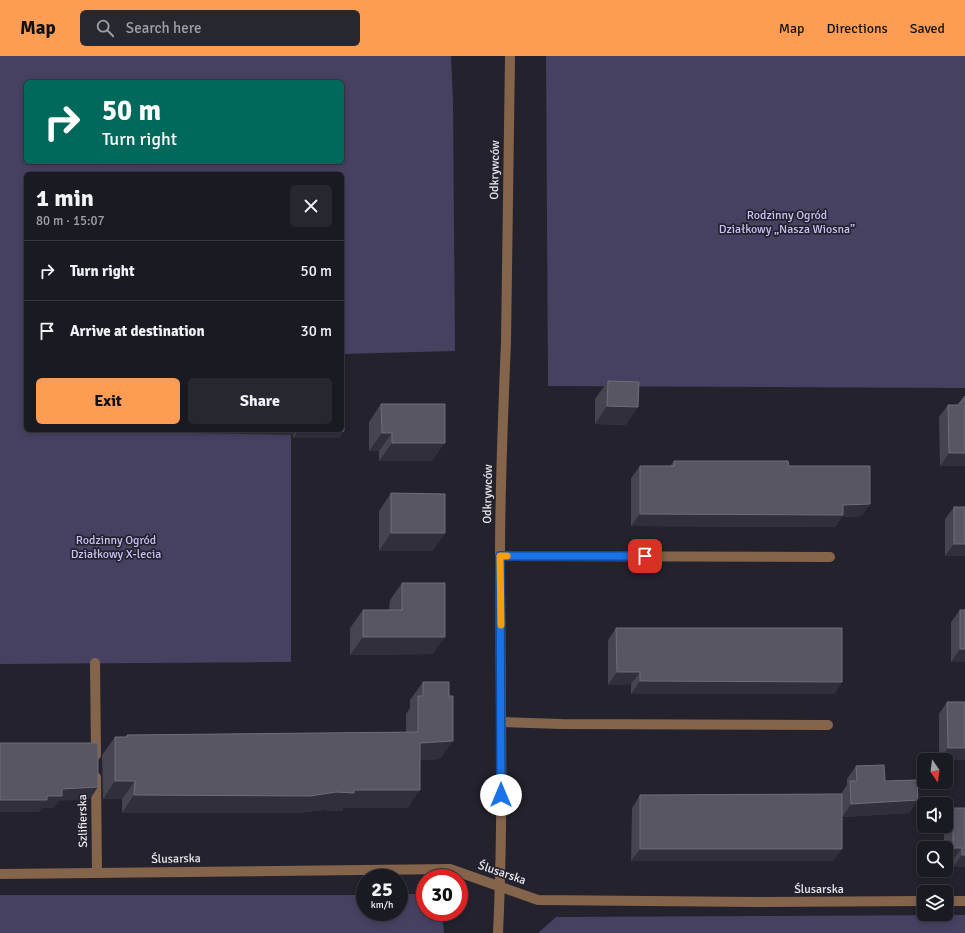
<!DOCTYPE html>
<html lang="en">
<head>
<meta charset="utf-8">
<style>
  body { margin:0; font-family:Signika,sans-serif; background:#27272f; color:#f1f3f6; height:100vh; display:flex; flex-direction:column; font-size:15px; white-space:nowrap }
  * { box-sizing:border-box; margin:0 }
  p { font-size:13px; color:#9fa1a5 }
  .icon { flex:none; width:22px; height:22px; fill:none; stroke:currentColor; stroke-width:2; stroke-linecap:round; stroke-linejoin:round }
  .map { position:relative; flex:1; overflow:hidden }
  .sheet { position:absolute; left:24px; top:116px; width:320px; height:260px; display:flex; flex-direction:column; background:#1a1a22; border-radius:6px; box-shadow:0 2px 6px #0003,0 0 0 1px #383840 }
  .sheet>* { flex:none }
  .top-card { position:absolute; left:24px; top:24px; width:320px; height:84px; border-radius:6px; box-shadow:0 2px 6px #0003,0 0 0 1px #383840; background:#00695c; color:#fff; overflow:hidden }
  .needle { width:26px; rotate:166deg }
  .tools { position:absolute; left:917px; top:697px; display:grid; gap:8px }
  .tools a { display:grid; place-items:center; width:36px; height:36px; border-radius:6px; background:#1a1a22; box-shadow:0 2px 6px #0003,0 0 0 1px #383840; font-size:20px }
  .speed { position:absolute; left:356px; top:813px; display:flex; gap:8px; font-size:20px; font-weight:700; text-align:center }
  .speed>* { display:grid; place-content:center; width:52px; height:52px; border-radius:50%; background:#1a1a22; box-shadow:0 2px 6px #0003,0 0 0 1px #383840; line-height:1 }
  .speed small { font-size:10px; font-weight:400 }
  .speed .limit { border:6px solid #d22; background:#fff; color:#111 }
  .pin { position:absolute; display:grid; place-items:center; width:34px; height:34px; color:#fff; margin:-17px; border-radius:8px; box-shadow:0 2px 6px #0006 }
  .me { position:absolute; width:44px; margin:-22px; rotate:0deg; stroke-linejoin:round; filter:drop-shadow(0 0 3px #0008) }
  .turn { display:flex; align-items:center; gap:14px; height:84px; padding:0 12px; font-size:18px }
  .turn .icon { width:52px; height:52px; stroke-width:2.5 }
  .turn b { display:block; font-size:28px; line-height:34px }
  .round { display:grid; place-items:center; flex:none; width:42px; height:42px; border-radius:6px; background:#27272f }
  .head { display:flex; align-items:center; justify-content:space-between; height:68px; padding:0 12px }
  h1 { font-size:24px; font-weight:800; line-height:30px }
  .primary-button { display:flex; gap:8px; margin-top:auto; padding:8px 12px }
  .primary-button a { flex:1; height:46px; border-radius:6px; background:#fc9d53; color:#111; font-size:16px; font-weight:800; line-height:46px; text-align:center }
  .primary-button a+a { background:#27272f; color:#f1f3f6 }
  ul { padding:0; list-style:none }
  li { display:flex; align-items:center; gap:12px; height:60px; padding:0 12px; border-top:1px solid #383840 }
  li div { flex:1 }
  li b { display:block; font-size:15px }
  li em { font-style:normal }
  header { display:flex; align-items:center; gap:24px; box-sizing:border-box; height:56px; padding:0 20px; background:#fc9d53; color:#111 }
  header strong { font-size:19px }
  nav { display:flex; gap:22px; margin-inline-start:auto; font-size:14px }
  .search { width:280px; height:36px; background:#27272f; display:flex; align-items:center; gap:10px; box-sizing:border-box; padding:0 14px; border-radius:6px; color:#9fa1a5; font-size:15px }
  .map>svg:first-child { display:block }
  .green { fill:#464160; fill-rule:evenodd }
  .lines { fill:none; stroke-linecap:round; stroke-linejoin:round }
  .lane { stroke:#85644c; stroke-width:10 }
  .street { stroke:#85644c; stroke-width:10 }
  .wall { fill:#454450 }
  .shaded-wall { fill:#302f3b }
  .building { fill:#575662; stroke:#6e6d78 }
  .route-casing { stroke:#114b97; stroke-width:10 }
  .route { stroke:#1a73e8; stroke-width:7 }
  .slow { stroke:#f59e0b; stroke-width:7 }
  .labels { text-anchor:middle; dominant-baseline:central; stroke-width:3.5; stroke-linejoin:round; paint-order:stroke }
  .street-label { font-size:12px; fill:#ebeaf2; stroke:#23222d }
  .park-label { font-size:12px; fill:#c9c2f8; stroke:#23222d }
</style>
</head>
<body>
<header>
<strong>Map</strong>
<div class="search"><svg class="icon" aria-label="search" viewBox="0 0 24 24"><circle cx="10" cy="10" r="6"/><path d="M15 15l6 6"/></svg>Search here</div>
<nav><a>Map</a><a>Directions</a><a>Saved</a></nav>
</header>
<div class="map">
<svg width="965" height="877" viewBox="0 0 965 877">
  <rect width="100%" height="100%" fill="#23222d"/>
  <!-- green -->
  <g class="green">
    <path d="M0,0h451l2,46 2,249 -113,3v-180h-316v256h265v232l-291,2zM26,26h316v80h-316z"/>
    <polygon points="546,0 965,0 965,332 548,330"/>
    <polygon points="399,838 425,838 425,856 442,856 444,877 0,877 0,839 365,839 365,856 399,856"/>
    <polygon points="965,859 965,877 538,877 556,861"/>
  </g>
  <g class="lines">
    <!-- lane -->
    <g class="lane">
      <polyline points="506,286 510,0"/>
      <polyline points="500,500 830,501"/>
      <polyline points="95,607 96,699"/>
      <polyline points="502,666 561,668 828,669"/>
      <polyline points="96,721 97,817"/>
    </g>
    <!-- street -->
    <g class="street">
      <polyline points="0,818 450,813 538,844 757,846 924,845"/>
      <polyline points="946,845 965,845"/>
      <path d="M498,877c6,-126 2,-251 2,-377 0,-72 3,-143 6,-214"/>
    </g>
  </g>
  <!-- wall -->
  <g class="wall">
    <polygon points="608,325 626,369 595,368 595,343"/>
    <polygon points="381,348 432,405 379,405 379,395 369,395 369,366"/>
    <polygon points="948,349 965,410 940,410 939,361"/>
    <polygon points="144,374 342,374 344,375 339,382 293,382 293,379 144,376"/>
    <polygon points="674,405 789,410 862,460 842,461 835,471 631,470 631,422 640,410 670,410"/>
    <polygon points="391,437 445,477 432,495 379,495 379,455"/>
    <polygon points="954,451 965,451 965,500 945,500 945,463"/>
    <polygon points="402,527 433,598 350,599 350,572 363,554 389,554 390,544"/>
    <polygon points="960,554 965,554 965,606 951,606 951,566"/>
    <polygon points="616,572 842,626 834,638 631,638 631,628 608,629 608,584"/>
    <polygon points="423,626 440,703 420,704 408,752 343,752 342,755 323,754 297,757 122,757 122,743 103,743 102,699 115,681 125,681 127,679 406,676 406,658 410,652 410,644"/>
    <polygon points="947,646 965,646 965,704 939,704 939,658"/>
    <polygon points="856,710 885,725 918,744 909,757 842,761 842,752 833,805 631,805 632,752 640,739 841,738 847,729 847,723"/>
    <polygon points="953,752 965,752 965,811 953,811 953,804 946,804 946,792 944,792 944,770 946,770 946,762"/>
  </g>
  <!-- shaded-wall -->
  <g class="shaded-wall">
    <polygon points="607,350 638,351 626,369 595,368"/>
    <polygon points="145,374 297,374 293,379 144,376"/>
    <polygon points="298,375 344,375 339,382 293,382"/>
    <polygon points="382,377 392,377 379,395 369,395"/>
    <polygon points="392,387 445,387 432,405 379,405"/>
    <polygon points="949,397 965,397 965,410 940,410"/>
    <polygon points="870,448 862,460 842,461 835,471 631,470 640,458 843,449"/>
    <polygon points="391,477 445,477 432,495 379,495"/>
    <polygon points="954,488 965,488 965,500 945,500"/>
    <polygon points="363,581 445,581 433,598 350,599"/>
    <polygon points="960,593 965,593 965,606 951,606"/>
    <polygon points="617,616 640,616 631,628 608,629"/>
    <polygon points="640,625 842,626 834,638 631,638"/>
    <polygon points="453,685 440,703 408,705 420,687"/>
    <polygon points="948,692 965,692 965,704 939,704"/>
    <polygon points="115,725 135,725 122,743 103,743"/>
    <polygon points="98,731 90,743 59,745 54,752 42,752 39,756 0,756 0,744 47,740 62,733"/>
    <polygon points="354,734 420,734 408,752 343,752 342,755 323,754 297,757 122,757 134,739"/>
    <polygon points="918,744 909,757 842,761 851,748"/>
    <polygon points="953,792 962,792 953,804 946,804 946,801"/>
    <polygon points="640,793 842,793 833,805 631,805"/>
    <polygon points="962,799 965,799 965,811 953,811"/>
  </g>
  <!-- building -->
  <g class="building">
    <polygon points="608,325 639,326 638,351 607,350"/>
    <polygon points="342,332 344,332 344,375 298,375 298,374 342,374"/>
    <polygon points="965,340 965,397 949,397 948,349 958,349"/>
    <polygon points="381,348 445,348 445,387 392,387 392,377 382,377"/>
    <polygon points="674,405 788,405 789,410 870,410 870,448 843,449 843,459 640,458 640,410 674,410"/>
    <polygon points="391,437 445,438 445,477 391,477"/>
    <rect x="954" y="451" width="11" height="37"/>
    <polygon points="402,527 445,527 445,581 363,581 363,554 402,554"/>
    <rect x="960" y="554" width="5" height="39"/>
    <polygon points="616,572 842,572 842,626 640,625 640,616 617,616"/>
    <polygon points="423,626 449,626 449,640 453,640 453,685 420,687 420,734 354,734 354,737 336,736 310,740 134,739 135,725 115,725 115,681 127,681 127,679 418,676 418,640 423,640"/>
    <polygon points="947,646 965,646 965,692 948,692"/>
    <polygon points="0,687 98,687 98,731 62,733 62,740 47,740 47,744 0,744"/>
    <polygon points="884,709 885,725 917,724 918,744 851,748 850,725 857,725 856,710"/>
    <polygon points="842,738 842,793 640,793 640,739"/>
    <polygon points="953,752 965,752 965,799 962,799 962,792 953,792"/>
  </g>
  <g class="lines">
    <defs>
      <polyline id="route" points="501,739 500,500 645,500"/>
    </defs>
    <!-- route casing -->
    <use href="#route" class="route-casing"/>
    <!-- route -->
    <use href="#route" class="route"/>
    <!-- slow -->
    <polyline class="slow" points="501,569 500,500 507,500"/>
  </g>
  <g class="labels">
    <!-- street labels -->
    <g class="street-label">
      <text transform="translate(495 114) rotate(-89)">Odkrywców</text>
      <text transform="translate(488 438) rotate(-89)">Odkrywców</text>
      <text transform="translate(83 765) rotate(-91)">Szlifierska</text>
      <text transform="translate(176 803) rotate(-1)">Ślusarska</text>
      <text transform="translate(502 817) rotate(19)">Ślusarska</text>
      <text x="819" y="833">Ślusarska</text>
    </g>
    <!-- park labels -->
    <g class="park-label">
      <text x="787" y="159">Rodzinny Ogród<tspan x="787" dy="14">Działkowy „Nasza Wiosna”</tspan></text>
      <text x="116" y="484">Rodzinny Ogród<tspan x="116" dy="14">Działkowy X-lecia</tspan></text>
    </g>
  </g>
</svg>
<div class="tools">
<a><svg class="needle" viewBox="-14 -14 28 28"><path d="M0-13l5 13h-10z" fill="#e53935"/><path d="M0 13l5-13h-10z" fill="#9fa1a5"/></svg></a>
<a><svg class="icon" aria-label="sound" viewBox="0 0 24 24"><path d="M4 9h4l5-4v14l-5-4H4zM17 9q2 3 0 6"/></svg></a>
<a><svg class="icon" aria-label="search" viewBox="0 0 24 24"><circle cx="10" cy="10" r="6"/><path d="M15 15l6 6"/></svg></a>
<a><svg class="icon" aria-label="layers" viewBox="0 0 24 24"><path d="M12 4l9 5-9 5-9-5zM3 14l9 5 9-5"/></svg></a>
</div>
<div class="speed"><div>25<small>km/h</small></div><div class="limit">30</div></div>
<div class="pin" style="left:645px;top:500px;background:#d93025"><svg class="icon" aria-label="arrive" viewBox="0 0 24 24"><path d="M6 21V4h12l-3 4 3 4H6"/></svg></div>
<svg class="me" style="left:501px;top:739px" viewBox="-20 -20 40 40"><circle r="19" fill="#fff"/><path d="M0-13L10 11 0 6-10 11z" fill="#1a73e8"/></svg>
<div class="top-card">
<div class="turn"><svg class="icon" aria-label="right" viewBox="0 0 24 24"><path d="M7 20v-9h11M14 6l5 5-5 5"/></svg><div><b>50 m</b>Turn right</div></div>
</div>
<section class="sheet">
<div class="head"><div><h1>1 min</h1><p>80 m · 15:07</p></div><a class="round"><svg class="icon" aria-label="close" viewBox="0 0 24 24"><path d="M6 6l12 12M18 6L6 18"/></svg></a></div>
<ul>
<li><svg class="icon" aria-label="right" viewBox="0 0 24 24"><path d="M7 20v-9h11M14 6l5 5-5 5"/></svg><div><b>Turn right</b></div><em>50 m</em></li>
<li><svg class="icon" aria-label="arrive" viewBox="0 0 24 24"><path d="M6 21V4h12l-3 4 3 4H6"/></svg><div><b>Arrive at destination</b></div><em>30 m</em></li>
</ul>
<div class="primary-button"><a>Exit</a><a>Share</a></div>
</section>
</div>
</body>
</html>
